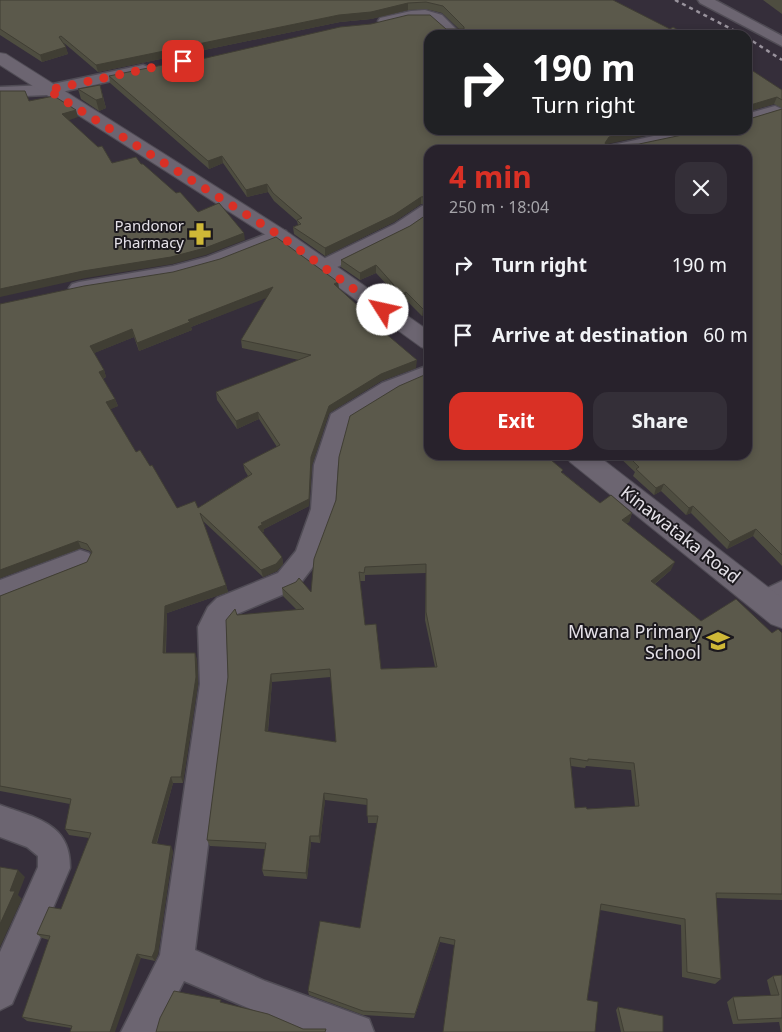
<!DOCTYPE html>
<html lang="en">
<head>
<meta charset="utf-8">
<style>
  body { margin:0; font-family:"Noto Sans",sans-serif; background:#342f38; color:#f1f3f6; height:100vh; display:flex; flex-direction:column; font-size:19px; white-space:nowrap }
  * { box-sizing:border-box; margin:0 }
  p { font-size:16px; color:#a5a4a9 }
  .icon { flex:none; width:28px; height:28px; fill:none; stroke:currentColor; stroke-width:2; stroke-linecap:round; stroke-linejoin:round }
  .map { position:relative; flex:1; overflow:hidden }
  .side { position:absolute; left:424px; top:145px; width:328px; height:315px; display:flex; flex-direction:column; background:#28222c; border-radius:15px; box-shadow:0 2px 8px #0003,0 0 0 1px #443f48 }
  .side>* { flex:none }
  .banner { position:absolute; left:424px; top:30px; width:328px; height:105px; border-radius:15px; box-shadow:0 2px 8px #0003,0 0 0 1px #443f48; background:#202124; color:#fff; overflow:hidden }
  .pin { position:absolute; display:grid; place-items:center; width:42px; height:42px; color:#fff; margin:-21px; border-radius:10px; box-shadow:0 2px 8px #0006 }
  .me { position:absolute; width:55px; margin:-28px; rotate:305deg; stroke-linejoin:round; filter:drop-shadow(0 0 4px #0008) }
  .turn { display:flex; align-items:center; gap:18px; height:105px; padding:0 25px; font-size:22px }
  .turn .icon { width:65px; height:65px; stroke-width:2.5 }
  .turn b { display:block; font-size:35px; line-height:42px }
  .round { display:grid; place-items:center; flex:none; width:52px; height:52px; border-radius:15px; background:#342f38 }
  .headline { display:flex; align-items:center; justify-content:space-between; height:85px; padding:0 25px }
  h1 { font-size:30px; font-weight:700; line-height:38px; color:#d93025 }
  .action { display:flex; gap:10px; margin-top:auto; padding:10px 25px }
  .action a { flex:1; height:58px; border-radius:15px; background:#d93025; color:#fff; font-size:20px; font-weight:700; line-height:58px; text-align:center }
  .action a+a { background:#342f38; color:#f1f3f6 }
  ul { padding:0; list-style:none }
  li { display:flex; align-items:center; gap:15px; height:70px; padding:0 25px }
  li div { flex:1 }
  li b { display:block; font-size:19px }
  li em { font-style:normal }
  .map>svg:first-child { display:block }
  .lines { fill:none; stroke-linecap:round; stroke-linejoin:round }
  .street-casing { stroke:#504c55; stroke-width:3 }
  .secondary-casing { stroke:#504c55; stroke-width:2 }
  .street { fill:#6c6571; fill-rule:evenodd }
  .secondary { fill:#6c6571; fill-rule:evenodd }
  .rail { stroke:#99939d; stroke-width:2.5; stroke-dasharray:4 4; stroke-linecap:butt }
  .wall { fill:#4e4d40; fill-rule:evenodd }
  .shaded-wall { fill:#403e34 }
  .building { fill:#5b594b; stroke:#403e34; fill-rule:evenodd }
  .route { stroke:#d93025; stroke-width:9; stroke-dasharray:0 16.2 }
  .labels { text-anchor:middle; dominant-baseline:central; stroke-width:4; stroke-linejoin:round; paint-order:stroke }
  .far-poi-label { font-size:15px; fill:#e5e1e8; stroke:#1b181d; text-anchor:end }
  .street-label { font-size:18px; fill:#e5e1e8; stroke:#1b181d }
  .poi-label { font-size:18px; fill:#e5e1e8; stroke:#1b181d; text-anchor:end }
</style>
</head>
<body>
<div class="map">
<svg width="782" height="1032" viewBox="0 0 782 1032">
  <rect width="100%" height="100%" fill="#352e3a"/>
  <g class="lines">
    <defs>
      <g id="street">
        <polygon points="698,0 715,0 782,36 782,46 700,3"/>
        <path d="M425,10l17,5 20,20h-16c-20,-20 -23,-19 -50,-12 -6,1 -10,2 -16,1l-2,-3 2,-3 31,-7z"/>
        <polygon points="143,65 148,67 151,70 148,73 48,95 0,97 0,87 48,85"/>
        <polygon points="775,106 782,109 781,114 746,124 746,114"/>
        <polygon points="681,130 712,130 710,134 637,150 605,150 608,146"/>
        <polygon points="429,205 429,218 409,232 329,271 322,273 315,271 312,267 315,263 395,224 422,206"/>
        <polygon points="279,229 286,231 288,235 286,239 221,265 181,276 79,294 72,292 69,288 72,284 79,282 173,266 207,257"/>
        <polygon points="429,365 429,381 398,393 349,424 338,465 335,509 316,563 296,589 237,614 226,627 228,684 195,950 265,981 369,1019 374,1032 305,1032 184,981 158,1032 121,1032 160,955 200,684 198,627 208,607 217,598 278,573 296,551 311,509 314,465 331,414 382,383"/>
        <polygon points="80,550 89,553 93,560 89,567 0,603 0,580"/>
        <polygon points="782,581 782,605 766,612 757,609 753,601 757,593"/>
        <path d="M0,805c35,13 71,18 70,63l-58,136 -12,6v-58l38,-85v-11l-11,-9 -27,-10z"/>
      </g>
      <g id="secondary">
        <polygon points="0,53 6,54 286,231 429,331 429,350 421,347 272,239 0,65"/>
        <polygon points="566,455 597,455 782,598 782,628 771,624 570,462"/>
      </g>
    </defs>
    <!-- street casing -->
    <use href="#street" class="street-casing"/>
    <!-- secondary casing -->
    <use href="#secondary" class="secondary-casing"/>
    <!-- street -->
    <use href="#street" class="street"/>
    <!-- secondary -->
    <use href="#secondary" class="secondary"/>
    <!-- rail -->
    <g class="rail">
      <polyline points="675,0 743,35"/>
      <polyline points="746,37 782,60"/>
    </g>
  </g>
  <!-- wall -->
  <g class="wall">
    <polygon points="0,0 613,0 608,144 639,144 746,130 746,69 782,90 782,108 774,104 746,112 746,117 749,119 782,109 782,566 753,536 727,549 691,513 686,515 661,491 654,495 633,476 635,472 617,455 746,455 746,150 429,150 429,204 421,204 394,222 325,256 294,234 293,227 298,225 297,221 274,201 268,192 247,197 223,163 209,169 110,83 109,76 446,29 459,29 442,13 426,9 408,10 371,19 340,22 98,72 64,43 68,54 42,62 0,35"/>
    <polygon points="763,0 782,0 782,14"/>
    <polygon points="100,85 106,108 99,111 81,99 78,89"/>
    <polygon points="429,213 429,319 425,315 422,316 406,300 402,301 376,273 360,280 341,267 341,260 410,226"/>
    <path d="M338,282l1,7 41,37v3l36,39 -35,13 -52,32 -17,52 -3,41 -45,23v3h-2l20,25 1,7 -6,7 -14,6 -60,-56 23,64 2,7 -61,21 -1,40 31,6 1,25 -15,99h-10l-16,60 16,8 -15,103 -3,7 -14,-3 -70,70 -44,-7 -5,-4 27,-77 -7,-2 -5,-4 24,-25 28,-71 -20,-3 -4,-6 5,-25 -70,-13v-195l87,-34 4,-9 -1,-2 -9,-3 -81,30v-274zM267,297l-26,43 1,8 57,12 -83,32 1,8 20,29 22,-10 18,28 -34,17 2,7 3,5 -50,32h-21l-27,-42 -14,-14 -26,-43 8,-3 -3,-7 -12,-20 3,-2 -2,-7 -10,-17 40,-16 5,14 53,-21 -1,-3z"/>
    <path d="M429,455l134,18 37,30 32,10 -3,9 -3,2 45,46 -16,14 46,37 71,12h10v267l-66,-2 5,81 -6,5 -33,-7 -1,-52 -81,-15 -13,90 8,32 -141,-87 -14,-3 -26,76 -51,-3 -54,-20 -1,-4 52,-63 17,-105h-9l-1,-18 -42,-5 -5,43 -9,-1 -4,37 -43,-3 -2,-6 3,-21 -55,-3 -3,-6 30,-225 60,-5 -14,-14 -1,-8 29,4zM426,573l-1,47 10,47 -54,2 -16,-44 -5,-44h5v-6zM331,677l5,65 -68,-10 4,-50zM571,766l14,2 1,-2 45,4 4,36 -48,3 -12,-1z"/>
    <polygon points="782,975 782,1032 781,1032 779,1022 733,1024 727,1002 733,997 771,996 767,980 773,976"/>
    <polygon points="618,1007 663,1032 621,1032 616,1010"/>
  </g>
  <!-- shaded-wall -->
  <g class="shaded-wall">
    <polygon points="408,3 408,10 371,19 340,22 98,72 96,65 339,15"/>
    <polygon points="66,47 68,54 42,62 40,55"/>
    <polygon points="777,97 774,104 746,112 747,106"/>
    <polygon points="103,98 106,108 99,111 96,100"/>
    <polygon points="76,110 78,117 64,122 62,114"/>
    <polygon points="641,130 672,130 608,144 603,150 605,143 609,137"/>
    <polygon points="222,156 223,163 209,169 208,161"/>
    <polygon points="267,184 268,192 247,197 246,190"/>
    <polygon points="421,197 421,204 394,222 325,256 325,248"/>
    <polygon points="244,233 245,240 206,255 173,264 86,278 0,297 0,289"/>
    <polygon points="376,265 376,273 360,280 360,273"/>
    <polygon points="338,282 339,290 334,284"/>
    <polygon points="273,287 274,295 191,327 192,330 139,351 137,343 188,320"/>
    <polygon points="406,292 406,300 402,301 402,294"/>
    <polygon points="425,308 425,315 422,316 423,309"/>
    <polygon points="132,329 134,337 92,354 90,346"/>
    <polygon points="417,360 416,368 381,381 329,413 312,465 309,506 264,529 264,532 259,534 258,527 311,457 329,406 381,374"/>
    <polygon points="104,370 106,377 101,379 99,372"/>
    <polygon points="115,399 118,406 109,410 106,402"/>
    <polygon points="258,412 259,419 237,429 236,421"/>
    <polygon points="664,484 661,491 654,495 656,488"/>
    <polygon points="693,506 691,513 686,515 689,508"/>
    <polygon points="632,513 629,522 619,528 622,520"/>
    <polygon points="756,529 753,536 727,549 730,542"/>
    <polygon points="78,541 81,548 0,578 0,570"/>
    <polygon points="282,557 283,564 277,571 263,577 261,570"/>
    <polygon points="675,562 671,570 648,589 651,581"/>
    <polygon points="226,585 228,592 167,613 165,659 163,653 165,606"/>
    <polygon points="195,653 197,659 198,684 183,783 181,777"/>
    <polygon points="271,674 272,682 267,739 265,731"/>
    <polygon points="171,777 173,783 155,848 152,843"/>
    <polygon points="324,793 325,800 320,843 319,836"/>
    <polygon points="310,836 311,842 307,879 306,873"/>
    <polygon points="171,846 173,851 158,954 155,961 152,957"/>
    <polygon points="18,870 25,877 18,895 22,899 0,947 0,924 10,891"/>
    <polygon points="440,937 440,942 414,1018 415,1014"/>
    <polygon points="137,954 141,958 115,1032 110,1032"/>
  </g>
  <!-- building -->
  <g class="building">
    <polygon points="0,0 613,0 670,29 673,27 686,35 429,35 429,130 641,130 609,137 605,143 606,145 639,144 706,130 746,130 746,69 750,69 782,90 782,100 777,97 747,106 746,117 749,119 782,109 782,555 756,529 730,542 693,506 689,508 664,484 656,488 636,469 639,467 627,455 746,455 746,150 429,150 429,196 421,197 394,215 325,248 293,227 301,224 297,220 302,218 273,193 267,184 246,190 222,156 208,161 109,76 182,61 206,58 340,27 371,24 408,15 430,15 446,29 464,29 464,27 443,6 426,2 408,3 371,12 339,15 96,65 61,36 59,37 66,47 40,55 0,29"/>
    <polygon points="100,85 103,98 96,100 78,89"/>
    <polygon points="0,91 25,91 29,101 54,96 76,110 62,114 98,147 102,146 112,163 136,157 141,164 143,164 176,193 180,192 198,212 219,203 244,233 205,248 171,257 83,271 0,289"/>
    <polygon points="429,213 429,311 425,308 423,309 406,292 402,294 376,265 360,273 341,260 410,226"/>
    <path d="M276,237l62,45 -4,2 46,42 -2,1 39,33 -36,14 -52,32 -18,51 -2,42 -48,24 2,1 -5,3 24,30 -6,7 -15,6 -61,-57 26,72 -61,21 -2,47h32l1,24 -15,100h-10l-19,66 19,3 -16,104 -3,7 -15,-3 -27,78h-40l2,-6 -50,-9 28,-81 -13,-2 12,-27 12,2 30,-76 -26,-4 6,-30 -71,-13v-190l87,-34 5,-10 -5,-8 -9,-3 -78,29v-266l84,-18 89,-14 47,-13zM273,287l-32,53 70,15 -95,37 20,29 22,-9 22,33 -37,19 9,10 -54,34 -3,-7 -18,7 -25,-43 -2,1 -10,-16 -4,2 -30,-50 9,-3 -16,-27 5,-2 -14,-24 42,-17 5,14 53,-21 -2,-2z"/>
    <path d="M429,373v82h116l18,15 -2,2 39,31 11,-8 21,18 -10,7 53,42 -24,19 50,40 35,-22 36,34 6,-4 4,4v261l-66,-1 5,86 -34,-7 -2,-53 -84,-15 -14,96 11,2 -3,30h-152l12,-92 -15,-3 -25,77 -52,-3 -55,-20 12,-70 40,7 18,-112h-11v-17l-43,-6 -5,43h-9l-4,37 -44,-3 4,-27 -59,-3 21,-163 -2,-57 9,-11 2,6 67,-6 -22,-21 14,-6 3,-4 12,14 3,-33 22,-59 3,-43 11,-41 49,-30zM426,564v48l11,55 -56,2 -5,-45 -11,1 -6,-53 5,1 1,-6zM330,669l6,73 -71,-11 6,-57zM570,758l18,3v-2l46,4 5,43 -52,3 -1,-2 -11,1z"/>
    <polygon points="0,867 18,870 10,891 15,891 0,924"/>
    <polygon points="782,975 782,1018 738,1020 733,997 779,995 773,976"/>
    <polygon points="174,991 221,1000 220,1002 268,1014 303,1029 326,1029 325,1032 156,1032 160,1018"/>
    <polygon points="618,1007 663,1016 663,1032 624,1032"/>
  </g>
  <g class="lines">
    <!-- route -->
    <polyline class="route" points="183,61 48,90 279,235 383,310"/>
  </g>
  <!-- icons -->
  <defs>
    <symbol id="pharmacy-bare" viewBox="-9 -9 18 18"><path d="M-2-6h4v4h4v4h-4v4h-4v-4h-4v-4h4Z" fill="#cfb837" stroke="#1b181d" stroke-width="2.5" paint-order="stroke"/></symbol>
    <symbol id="school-bare" viewBox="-9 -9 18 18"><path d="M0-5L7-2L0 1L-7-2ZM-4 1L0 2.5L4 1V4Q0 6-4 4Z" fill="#cfb837" stroke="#1b181d" stroke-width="2.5" paint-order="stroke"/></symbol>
  </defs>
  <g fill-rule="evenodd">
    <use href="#pharmacy-bare" x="184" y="218" width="32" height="32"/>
    <use href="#school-bare" x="702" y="625" width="32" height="32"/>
  </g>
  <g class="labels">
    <!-- far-poi labels -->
    <g class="far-poi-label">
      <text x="184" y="225">Pandonor<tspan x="184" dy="17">Pharmacy</tspan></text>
    </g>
    <!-- street labels -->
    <g class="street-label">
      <text transform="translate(681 534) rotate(38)">Kinawataka Road</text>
    </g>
    <!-- poi labels -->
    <g class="poi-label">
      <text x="701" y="631">Mwana Primary<tspan x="701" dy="21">School</tspan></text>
    </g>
  </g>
</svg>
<div class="pin" style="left:183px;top:61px;background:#d93025"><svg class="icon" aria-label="arrive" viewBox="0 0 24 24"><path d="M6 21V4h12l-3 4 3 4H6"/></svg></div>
<svg class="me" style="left:383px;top:310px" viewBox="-20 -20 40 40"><circle r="19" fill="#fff"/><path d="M0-13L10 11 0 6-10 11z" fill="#d93025"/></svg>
<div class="banner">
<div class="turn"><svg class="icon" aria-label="right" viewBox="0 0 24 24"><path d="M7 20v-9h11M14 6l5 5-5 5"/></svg><div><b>190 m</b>Turn right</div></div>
</div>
<section class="side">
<div class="headline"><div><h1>4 min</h1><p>250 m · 18:04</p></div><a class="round"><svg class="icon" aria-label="close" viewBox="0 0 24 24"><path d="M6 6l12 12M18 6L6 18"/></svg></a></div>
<ul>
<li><svg class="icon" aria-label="right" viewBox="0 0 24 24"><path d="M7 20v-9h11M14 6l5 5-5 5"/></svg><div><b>Turn right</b></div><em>190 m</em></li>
<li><svg class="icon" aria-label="arrive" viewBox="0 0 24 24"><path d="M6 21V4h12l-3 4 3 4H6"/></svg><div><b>Arrive at destination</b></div><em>60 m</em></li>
</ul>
<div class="action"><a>Exit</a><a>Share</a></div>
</section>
</div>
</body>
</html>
